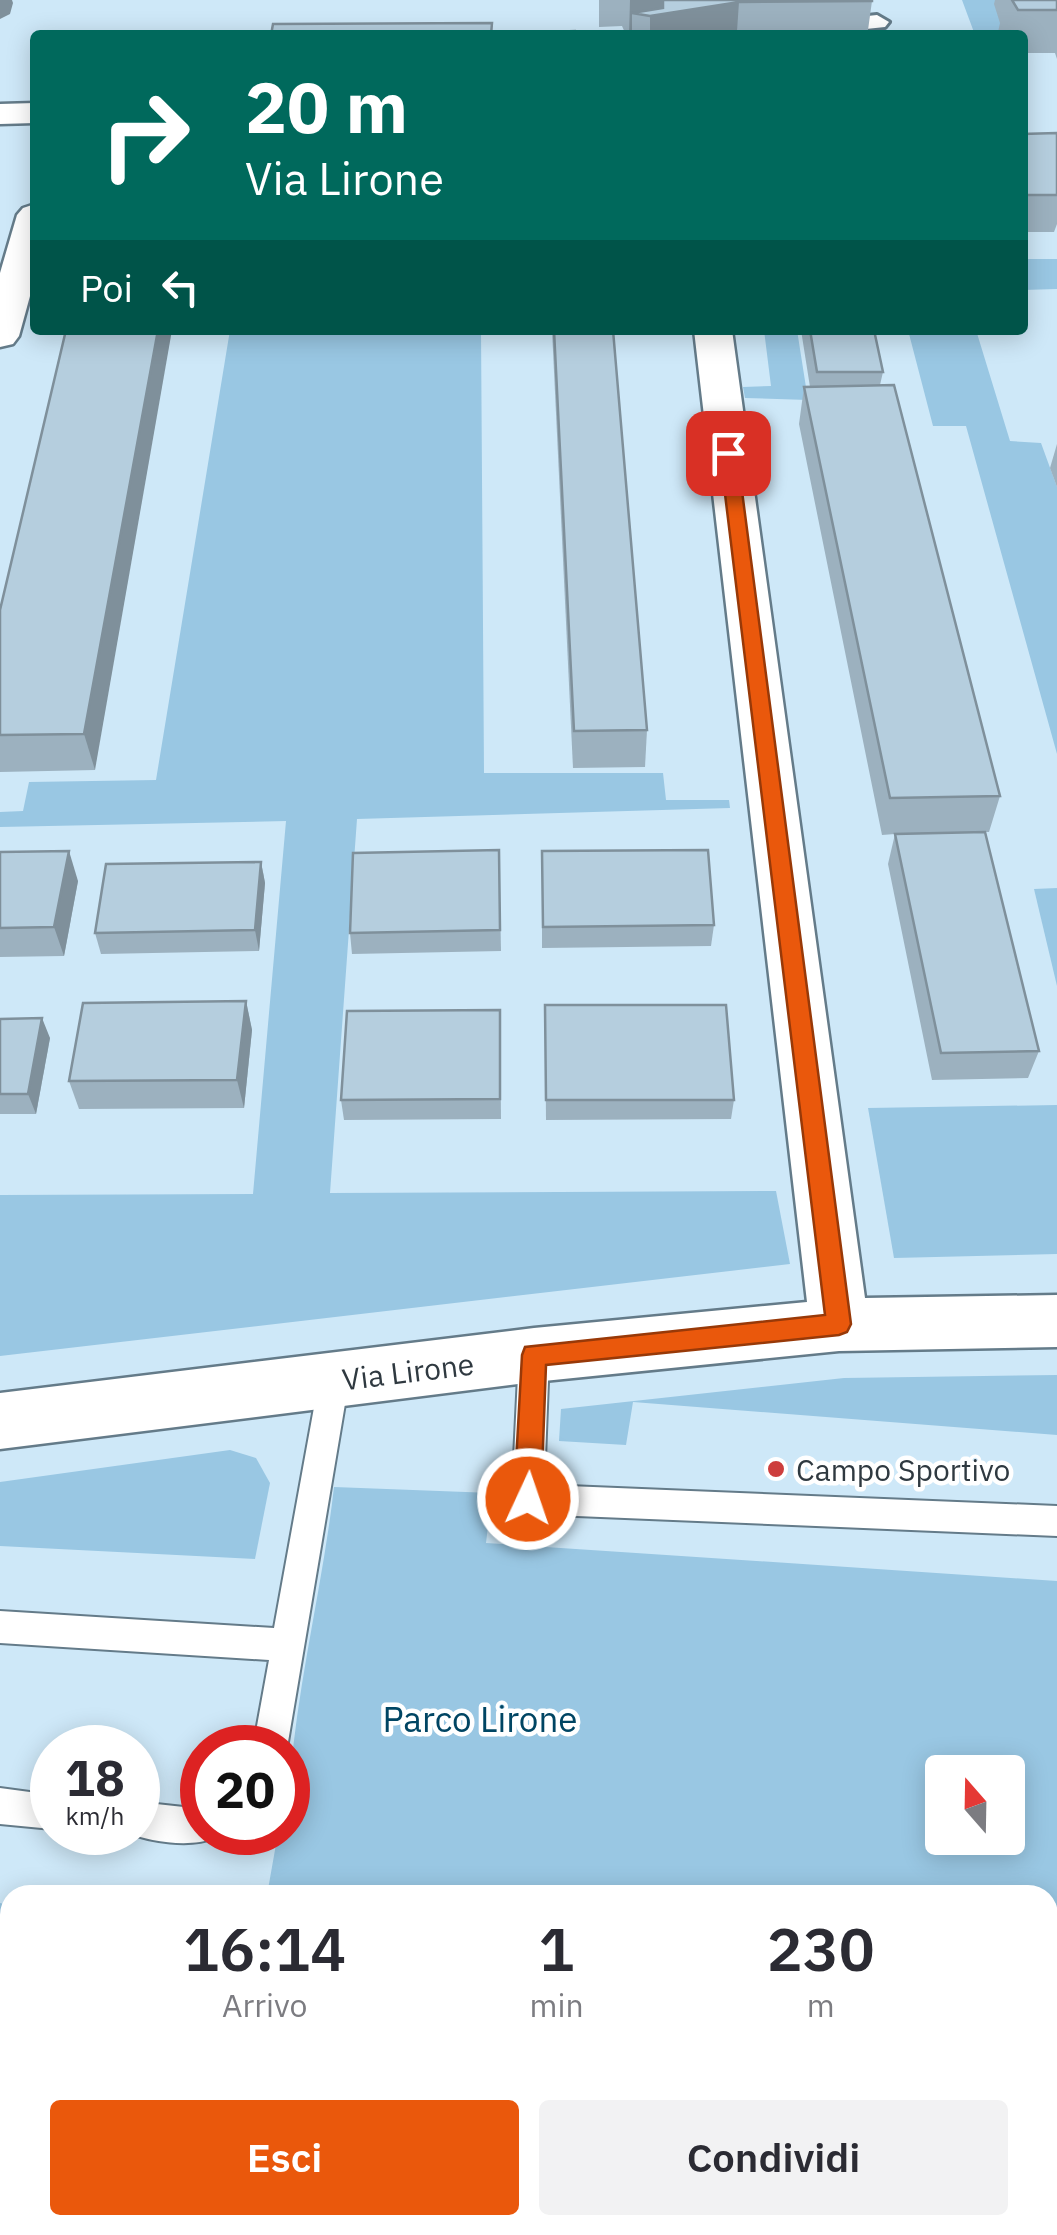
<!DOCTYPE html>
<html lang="it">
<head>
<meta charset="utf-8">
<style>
  body { margin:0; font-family:"IBM Plex Sans",sans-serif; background:#f2f2f3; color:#2b2b33; height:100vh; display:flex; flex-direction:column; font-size:38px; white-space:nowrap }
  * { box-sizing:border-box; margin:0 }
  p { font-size:32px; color:#7c7c81 }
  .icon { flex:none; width:55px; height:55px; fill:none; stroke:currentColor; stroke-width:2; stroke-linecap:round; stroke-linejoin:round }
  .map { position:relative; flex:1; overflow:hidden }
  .drawer { position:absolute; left:0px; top:1885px; width:1058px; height:350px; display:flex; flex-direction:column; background:#fff; border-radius:30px 30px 0 0; box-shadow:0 5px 25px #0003 }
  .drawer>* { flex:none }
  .banner { position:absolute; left:30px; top:30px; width:998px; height:305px; border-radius:10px; box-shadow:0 5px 25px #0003; background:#00695c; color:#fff; overflow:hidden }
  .needle { width:65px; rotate:340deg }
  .controls { position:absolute; left:925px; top:1755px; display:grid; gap:20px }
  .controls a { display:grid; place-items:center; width:100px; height:100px; border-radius:10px; background:#fff; box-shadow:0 5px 25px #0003; font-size:50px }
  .speed { position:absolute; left:30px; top:1725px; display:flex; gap:20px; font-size:50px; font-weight:700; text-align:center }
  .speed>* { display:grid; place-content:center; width:130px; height:130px; border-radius:50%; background:#fff; box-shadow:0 5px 25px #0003; line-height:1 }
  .speed small { font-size:25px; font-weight:400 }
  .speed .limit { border:15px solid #d22; background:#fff; color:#111 }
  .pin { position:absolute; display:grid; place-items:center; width:85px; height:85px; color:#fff; margin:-42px; border-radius:20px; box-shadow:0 5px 15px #0006 }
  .me { position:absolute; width:110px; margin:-55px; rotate:3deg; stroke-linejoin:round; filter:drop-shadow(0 0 8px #0008) }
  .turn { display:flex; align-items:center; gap:35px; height:210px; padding:0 50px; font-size:45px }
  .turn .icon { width:130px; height:130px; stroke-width:2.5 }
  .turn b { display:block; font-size:70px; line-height:85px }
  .then { display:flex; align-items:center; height:95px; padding:0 50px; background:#0003; gap:20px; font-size:38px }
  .eta { display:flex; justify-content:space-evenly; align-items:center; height:170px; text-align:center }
  .eta b { font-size:60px; font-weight:600; line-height:70px }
  .cta { display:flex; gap:20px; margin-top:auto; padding:20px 50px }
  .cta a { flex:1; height:115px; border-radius:10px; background:#ea580c; color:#fff; font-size:40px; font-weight:600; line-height:115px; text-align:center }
  .cta a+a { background:#f2f2f3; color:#2b2b33 }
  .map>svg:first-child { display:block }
  .green { fill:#99c7e3; fill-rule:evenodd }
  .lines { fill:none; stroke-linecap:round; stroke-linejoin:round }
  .service-casing { stroke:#647b89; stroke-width:4 }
  .pedestrian-casing { stroke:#647b89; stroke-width:6 }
  .minor-casing { stroke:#647b89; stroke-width:5 }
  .service { fill:#fff; fill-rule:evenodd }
  .pedestrian { fill:#fff; fill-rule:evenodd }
  .minor { fill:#fff; fill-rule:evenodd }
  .wall { fill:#9cb1bf }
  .shaded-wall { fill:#7f909b }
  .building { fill:#b5cede; stroke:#7f909b; stroke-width:2.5 }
  .route { fill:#ea580c; stroke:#983908; stroke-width:2.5 }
  .poi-dot { fill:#cd3e3d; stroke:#fff; stroke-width:4 }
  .labels { text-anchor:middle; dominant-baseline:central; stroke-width:9; stroke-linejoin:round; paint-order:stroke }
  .street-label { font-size:30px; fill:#2f3940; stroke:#fff }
  .poi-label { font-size:30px; fill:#2f3940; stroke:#fff; text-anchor:start }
  .near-park-label { font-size:35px; fill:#004563; stroke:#fff }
</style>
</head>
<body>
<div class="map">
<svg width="1057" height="2235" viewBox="0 0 1057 2235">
  <rect width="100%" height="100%" fill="#cee8f8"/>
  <!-- green -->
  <g class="green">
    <polygon points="962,0 1057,0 1057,5 1000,23 1000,35 975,35"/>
    <polygon points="1023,259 1057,259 1057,289 1023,290"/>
    <polygon points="230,330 481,330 484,773 663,773 666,800 729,800 730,808 357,819 330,1193 776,1191 790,1264 0,1356 0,1195 253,1194 286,821 0,827 0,812 23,811 29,782 156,780"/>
    <polygon points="764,330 797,330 808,400 745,398 743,387 771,386"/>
    <polygon points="908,330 976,330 1010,441 1041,443 1057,487 1057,754 966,426 933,426"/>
    <polygon points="1057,888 1057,986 1034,889"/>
    <polygon points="1057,1105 1057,1254 894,1258 868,1108"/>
    <polygon points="1057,1375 1057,1435 633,1402 626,1445 559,1441 561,1409 844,1378"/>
    <polygon points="230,1450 256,1458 270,1483 255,1559 0,1546 0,1482"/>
    <path d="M334,1487l158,6 -6,50 571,38v654h-1057v-332l10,2v320h1038v-330h-781l11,-62 10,-1c0,-115 33,-230 46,-345zM942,1772h66v66h-66z"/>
  </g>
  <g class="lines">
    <defs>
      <g id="service">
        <polygon points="534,1341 545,1345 549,1355 544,1485 1057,1506 1057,1536 528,1514 517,1510 512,1499 519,1355 523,1345"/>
        <polygon points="334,1366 345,1370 349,1380 287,1748 253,1748 269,1660 0,1643 0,1611 274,1628 319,1380 323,1370"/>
        <polygon points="0,1788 52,1795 52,1829 0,1824"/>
        <path d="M138,1802l64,7v23h15l-3,6c-23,10 -65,4 -88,-6h12z"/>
      </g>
      <polygon id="pedestrian" points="877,15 889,22 885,27 866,29 854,22 858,17"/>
      <g id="minor">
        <polygon points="35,103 35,123 0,124 0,104"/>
        <polygon points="35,204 35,278 19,336 13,344 0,347 0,273 17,215 23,208"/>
        <polygon points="694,330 732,330 865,1298 1057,1295 1057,1347 839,1351 534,1382 0,1449 0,1393 534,1328 807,1302"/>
      </g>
    </defs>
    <!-- service casing -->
    <use href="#service" class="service-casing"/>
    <!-- pedestrian casing -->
    <use href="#pedestrian" class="pedestrian-casing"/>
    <!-- minor casing -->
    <use href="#minor" class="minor-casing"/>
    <!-- service -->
    <use href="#service" class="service"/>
    <!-- pedestrian -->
    <use href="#pedestrian" class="pedestrian"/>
    <!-- minor -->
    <use href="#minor" class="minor"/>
  </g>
  <!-- wall -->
  <g class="wall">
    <polygon points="599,0 872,0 872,1 868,30 737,31 711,35 626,35 622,26 599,27"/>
    <polygon points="995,0 1057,0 1057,59 1055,53 1022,53 1022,35 1000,35 998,32 1000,23 994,4"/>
    <polygon points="1057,133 1057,224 1054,232 1022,232 1022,134"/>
    <polygon points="66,330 95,770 0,772 0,610"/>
    <polygon points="552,330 613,330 647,730 645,767 573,768"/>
    <polygon points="801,330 874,330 883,372 880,385 1000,796 989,832 985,832 1039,1051 1028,1078 932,1080 888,864 895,834 882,835 799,424 804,387 810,387"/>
    <polygon points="1057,444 1057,487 1050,468"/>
    <polygon points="499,850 501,951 352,954 350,933"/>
    <polygon points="542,851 714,925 711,946 542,948"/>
    <polygon points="0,852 78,881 64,956 0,957"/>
    <polygon points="261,862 265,883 259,951 101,954 95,933"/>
    <polygon points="246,1001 252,1030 244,1108 79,1109 69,1081"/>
    <polygon points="545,1005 734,1100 731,1119 546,1120"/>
    <polygon points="500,1010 501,1119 344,1120 341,1100"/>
    <polygon points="0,1019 50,1038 36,1114 0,1114"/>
  </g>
  <!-- shaded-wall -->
  <g class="shaded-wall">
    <polygon points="0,0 12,0 13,3 10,14 0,19"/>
    <polygon points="630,0 708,0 739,2 737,31 711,35 650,35 650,16 632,13 632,35 629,35"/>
    <polygon points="158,330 172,330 95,770 84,734"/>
    <polygon points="69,851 78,881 64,956 54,927"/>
    <polygon points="261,862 265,883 259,951 255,930"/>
    <polygon points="246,1001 252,1030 244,1108 237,1080"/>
    <polygon points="42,1018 50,1038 36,1114 28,1094"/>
  </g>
  <!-- building -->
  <g class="building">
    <polygon points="663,0 872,0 872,1 739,2 650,16 632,13 663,8"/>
    <polygon points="1012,0 1057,0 1057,10 1018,10"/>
    <polygon points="492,23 491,35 271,35 273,24"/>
    <polygon points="575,31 576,35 522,35 521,33"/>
    <polygon points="1057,133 1057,195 1022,195 1022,134"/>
    <polygon points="66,330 158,330 84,734 0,735 0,610"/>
    <polygon points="554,330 613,330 647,730 574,731"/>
    <polygon points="810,330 874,330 883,372 817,372"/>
    <polygon points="894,385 1000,796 890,798 804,387"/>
    <polygon points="985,832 1039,1051 941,1053 895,834"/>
    <polygon points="499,850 500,930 350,933 353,853"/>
    <polygon points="708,850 714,925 543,927 542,851"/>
    <polygon points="69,851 54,927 0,928 0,852"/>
    <polygon points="261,862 255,930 95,933 106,864"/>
    <polygon points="246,1001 237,1080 69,1081 83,1003"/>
    <polygon points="545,1005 726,1005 734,1100 546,1100"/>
    <polygon points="500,1010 500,1099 341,1100 347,1011"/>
    <polygon points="42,1018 28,1094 0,1094 0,1019"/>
  </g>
  <!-- route -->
  <polygon class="route" points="728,448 737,453 851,1324 847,1332 839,1335 546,1365 541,1499 537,1508 528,1512 518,1508 514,1499 522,1355 525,1347 825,1315 720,453"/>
  <!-- markers -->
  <circle class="poi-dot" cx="776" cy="1469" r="10"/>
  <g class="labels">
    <!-- street labels -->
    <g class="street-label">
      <text transform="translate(408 1371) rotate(-7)">Via Lirone</text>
    </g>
    <!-- poi labels -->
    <g class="poi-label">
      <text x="796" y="1469">Campo Sportivo</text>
    </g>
    <!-- near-park labels -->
    <g class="near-park-label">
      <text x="480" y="1719">Parco Lirone</text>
    </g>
  </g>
</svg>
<div class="controls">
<a><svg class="needle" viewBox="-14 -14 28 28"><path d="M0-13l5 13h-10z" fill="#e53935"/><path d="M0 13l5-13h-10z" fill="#7c7c81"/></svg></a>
</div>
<div class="speed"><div>18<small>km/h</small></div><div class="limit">20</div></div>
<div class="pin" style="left:728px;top:453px;background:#d93025"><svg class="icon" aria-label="arrive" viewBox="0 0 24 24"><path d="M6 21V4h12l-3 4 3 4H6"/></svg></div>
<svg class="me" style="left:528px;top:1499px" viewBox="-20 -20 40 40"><circle r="17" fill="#ea580c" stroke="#fff" stroke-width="3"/><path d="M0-11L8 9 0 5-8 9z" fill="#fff"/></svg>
<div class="banner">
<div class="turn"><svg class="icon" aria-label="right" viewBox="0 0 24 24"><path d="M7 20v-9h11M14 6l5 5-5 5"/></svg><div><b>20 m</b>Via Lirone</div></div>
<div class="then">Poi<svg class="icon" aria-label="left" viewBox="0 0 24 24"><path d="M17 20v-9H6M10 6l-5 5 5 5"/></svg></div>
</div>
<section class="drawer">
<div class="eta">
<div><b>16:14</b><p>Arrivo</p></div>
<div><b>1</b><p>min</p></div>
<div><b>230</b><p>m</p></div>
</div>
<div class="cta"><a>Esci</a><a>Condividi</a></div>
</section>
</div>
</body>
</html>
